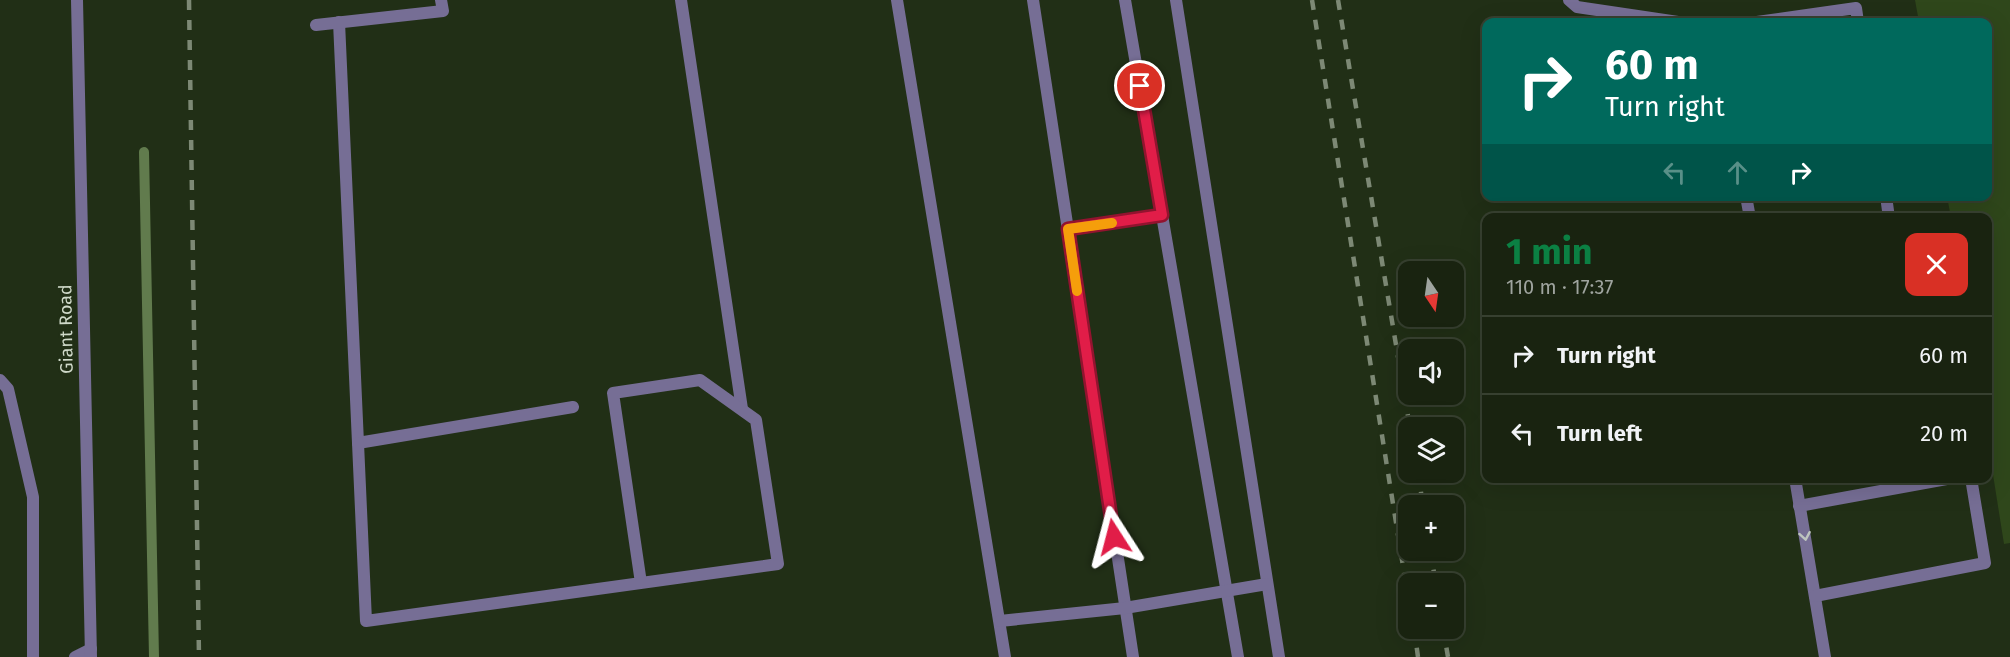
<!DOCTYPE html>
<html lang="en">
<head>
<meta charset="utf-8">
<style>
  body { margin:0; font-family:"Fira Sans",sans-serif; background:#222b19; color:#f1f3f6; height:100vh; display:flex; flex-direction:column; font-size:22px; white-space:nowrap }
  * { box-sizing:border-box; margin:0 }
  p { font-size:20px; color:#9fa49f }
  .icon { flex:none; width:33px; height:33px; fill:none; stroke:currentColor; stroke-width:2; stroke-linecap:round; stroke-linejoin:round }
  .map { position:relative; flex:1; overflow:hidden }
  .panel { position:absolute; left:1482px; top:213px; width:510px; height:270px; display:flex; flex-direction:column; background:#192310; border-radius:12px; box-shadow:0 6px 24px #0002,0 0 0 2px #374030 }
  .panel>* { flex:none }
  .banner { position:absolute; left:1482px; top:18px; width:510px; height:183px; border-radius:12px; box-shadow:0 6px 24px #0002,0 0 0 2px #374030; background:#00695c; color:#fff; overflow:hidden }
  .needle { width:39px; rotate:167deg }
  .fabs { position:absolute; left:1398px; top:261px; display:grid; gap:12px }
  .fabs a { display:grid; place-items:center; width:66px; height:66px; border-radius:12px; background:#192310; box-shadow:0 6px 24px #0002,0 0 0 2px #374030; font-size:30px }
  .pin { position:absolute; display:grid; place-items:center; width:51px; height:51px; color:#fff; margin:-26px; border:3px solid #fff; border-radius:50%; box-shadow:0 2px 6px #0007 }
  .me { position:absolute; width:66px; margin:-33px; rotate:351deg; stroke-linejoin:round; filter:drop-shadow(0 0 4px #0008) }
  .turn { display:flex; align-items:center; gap:21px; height:126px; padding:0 24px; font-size:27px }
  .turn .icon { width:78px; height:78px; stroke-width:2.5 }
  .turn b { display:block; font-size:42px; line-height:51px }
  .lanes { display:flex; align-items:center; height:57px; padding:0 24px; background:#0003; justify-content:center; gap:30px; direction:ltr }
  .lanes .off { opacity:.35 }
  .round { display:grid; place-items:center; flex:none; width:63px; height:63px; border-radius:12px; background:#222b19 }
  .summary { display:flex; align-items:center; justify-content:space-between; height:102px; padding:0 24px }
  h1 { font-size:36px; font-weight:700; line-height:45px; color:#0b8043 }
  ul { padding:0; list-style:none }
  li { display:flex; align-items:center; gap:18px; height:78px; padding:0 24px; border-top:2px solid #374030 }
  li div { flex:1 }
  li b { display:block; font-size:22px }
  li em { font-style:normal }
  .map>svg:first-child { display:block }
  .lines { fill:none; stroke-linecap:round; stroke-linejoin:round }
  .stream { stroke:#617b4d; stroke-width:10 }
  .building { fill:#2f471b }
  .service { stroke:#766e95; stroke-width:12 }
  .minor { stroke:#766e95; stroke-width:12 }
  .tertiary { stroke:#766e95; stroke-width:12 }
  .rail { stroke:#7d8975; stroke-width:4.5; stroke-dasharray:10 10; stroke-linecap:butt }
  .oneway { stroke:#bdc4bf }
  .route-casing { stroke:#92132f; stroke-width:15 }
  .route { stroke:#e11d48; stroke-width:10 }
  .slow { stroke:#f59e0b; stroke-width:10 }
  .labels { text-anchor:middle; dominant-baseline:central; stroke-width:4.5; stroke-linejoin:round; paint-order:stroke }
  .street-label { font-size:18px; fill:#cfd9c9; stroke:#212f16 }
</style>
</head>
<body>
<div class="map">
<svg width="2010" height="657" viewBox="0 0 2010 657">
  <rect width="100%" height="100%" fill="#212f16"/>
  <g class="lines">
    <!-- stream -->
    <polyline class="stream" points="144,152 154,657"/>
  </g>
  <!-- building -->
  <polygon class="building" points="1915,0 2010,0 2010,543 2004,544 1988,443 1988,218 1951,218 1947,196 1988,196 1988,22 1919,22"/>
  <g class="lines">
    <!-- service -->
    <g class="service">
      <polyline points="681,0 742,409"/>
      <polyline points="897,0 1005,657"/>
      <polyline points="1033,0 1133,657"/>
      <polyline points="1125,0 1238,657"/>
      <polyline points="1176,0 1279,657"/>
      <polyline points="1569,0 1577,7 1678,22"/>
      <polyline points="339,22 358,443 573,407"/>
      <polyline points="1757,22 1856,8 1858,22"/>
      <polyline points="316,25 443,11 441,0"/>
      <polyline points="1746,196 1750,218"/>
      <polyline points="1886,196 1889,218"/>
      <polyline points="1068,229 1162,215"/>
      <polyline points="358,443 366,621 778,564 756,420 700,380 613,393 641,583"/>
      <polyline points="1795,478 1825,657"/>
      <polyline points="1799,506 1952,478"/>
      <polyline points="1815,596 1985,563 1971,478"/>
      <polyline points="1000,621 1125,608 1267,584"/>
    </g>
    <!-- minor -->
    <g class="minor">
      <polyline points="0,380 8,389 33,497 33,657"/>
      <polyline points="75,657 91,649"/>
    </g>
    <!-- tertiary -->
    <polyline class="tertiary" points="77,0 91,657"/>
    <!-- rail -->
    <g class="rail">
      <polyline points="189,0 199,657"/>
      <polyline points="1312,0 1408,597"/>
      <polyline points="1338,0 1410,428"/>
      <polyline points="1418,472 1423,506"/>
      <polyline points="1430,550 1436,584"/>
      <polyline points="1414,628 1418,657"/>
      <polyline points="1443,628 1448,657"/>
    </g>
  </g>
  <!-- one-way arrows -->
  <defs><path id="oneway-chevron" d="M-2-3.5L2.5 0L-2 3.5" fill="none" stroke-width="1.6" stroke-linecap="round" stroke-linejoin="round" transform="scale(1.5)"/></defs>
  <use class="oneway" href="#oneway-chevron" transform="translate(1805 536) rotate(80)"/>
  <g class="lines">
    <defs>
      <polyline id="route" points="1114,537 1068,229 1162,215 1140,86"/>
    </defs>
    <!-- route casing -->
    <use href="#route" class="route-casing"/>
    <!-- route -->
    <use href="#route" class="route"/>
    <!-- slow -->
    <polyline class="slow" points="1077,291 1068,229 1112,223"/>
  </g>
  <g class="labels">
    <!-- street labels -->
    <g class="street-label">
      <text transform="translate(66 329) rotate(-91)">Giant Road</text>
    </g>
  </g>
</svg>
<div class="fabs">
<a><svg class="needle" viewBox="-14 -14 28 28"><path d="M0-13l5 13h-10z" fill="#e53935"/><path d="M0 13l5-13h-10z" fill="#9fa49f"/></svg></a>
<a><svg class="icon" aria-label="sound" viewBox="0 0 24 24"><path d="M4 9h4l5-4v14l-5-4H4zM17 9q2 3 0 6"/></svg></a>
<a><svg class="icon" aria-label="layers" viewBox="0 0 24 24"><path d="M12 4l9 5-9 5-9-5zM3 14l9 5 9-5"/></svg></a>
<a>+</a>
<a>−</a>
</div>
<div class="pin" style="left:1140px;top:86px;background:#d93025"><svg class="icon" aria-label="arrive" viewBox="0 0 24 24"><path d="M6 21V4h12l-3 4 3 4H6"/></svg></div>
<svg class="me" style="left:1114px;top:537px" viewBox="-20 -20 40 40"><path d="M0-17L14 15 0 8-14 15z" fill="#e11d48" stroke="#fff" stroke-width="4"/></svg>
<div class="banner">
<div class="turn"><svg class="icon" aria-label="right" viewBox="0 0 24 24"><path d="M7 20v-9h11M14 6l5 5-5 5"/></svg><div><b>60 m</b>Turn right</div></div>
<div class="lanes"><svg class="icon off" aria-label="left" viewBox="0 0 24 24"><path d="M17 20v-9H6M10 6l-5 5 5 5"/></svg><svg class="icon off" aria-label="ahead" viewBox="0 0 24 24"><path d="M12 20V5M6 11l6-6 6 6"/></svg><svg class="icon" aria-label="right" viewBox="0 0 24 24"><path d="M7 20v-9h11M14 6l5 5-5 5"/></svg></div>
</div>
<section class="panel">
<div class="summary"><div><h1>1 min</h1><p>110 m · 17:37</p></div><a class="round" style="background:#d93025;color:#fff"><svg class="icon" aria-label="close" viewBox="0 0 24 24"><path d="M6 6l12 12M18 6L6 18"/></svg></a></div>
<ul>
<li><svg class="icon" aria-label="right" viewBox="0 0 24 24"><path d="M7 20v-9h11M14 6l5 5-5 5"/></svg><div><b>Turn right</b></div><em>60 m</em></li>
<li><svg class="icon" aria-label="left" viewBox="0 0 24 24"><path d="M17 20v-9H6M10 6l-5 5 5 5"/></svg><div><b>Turn left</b></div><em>20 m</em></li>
</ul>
</section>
</div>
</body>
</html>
